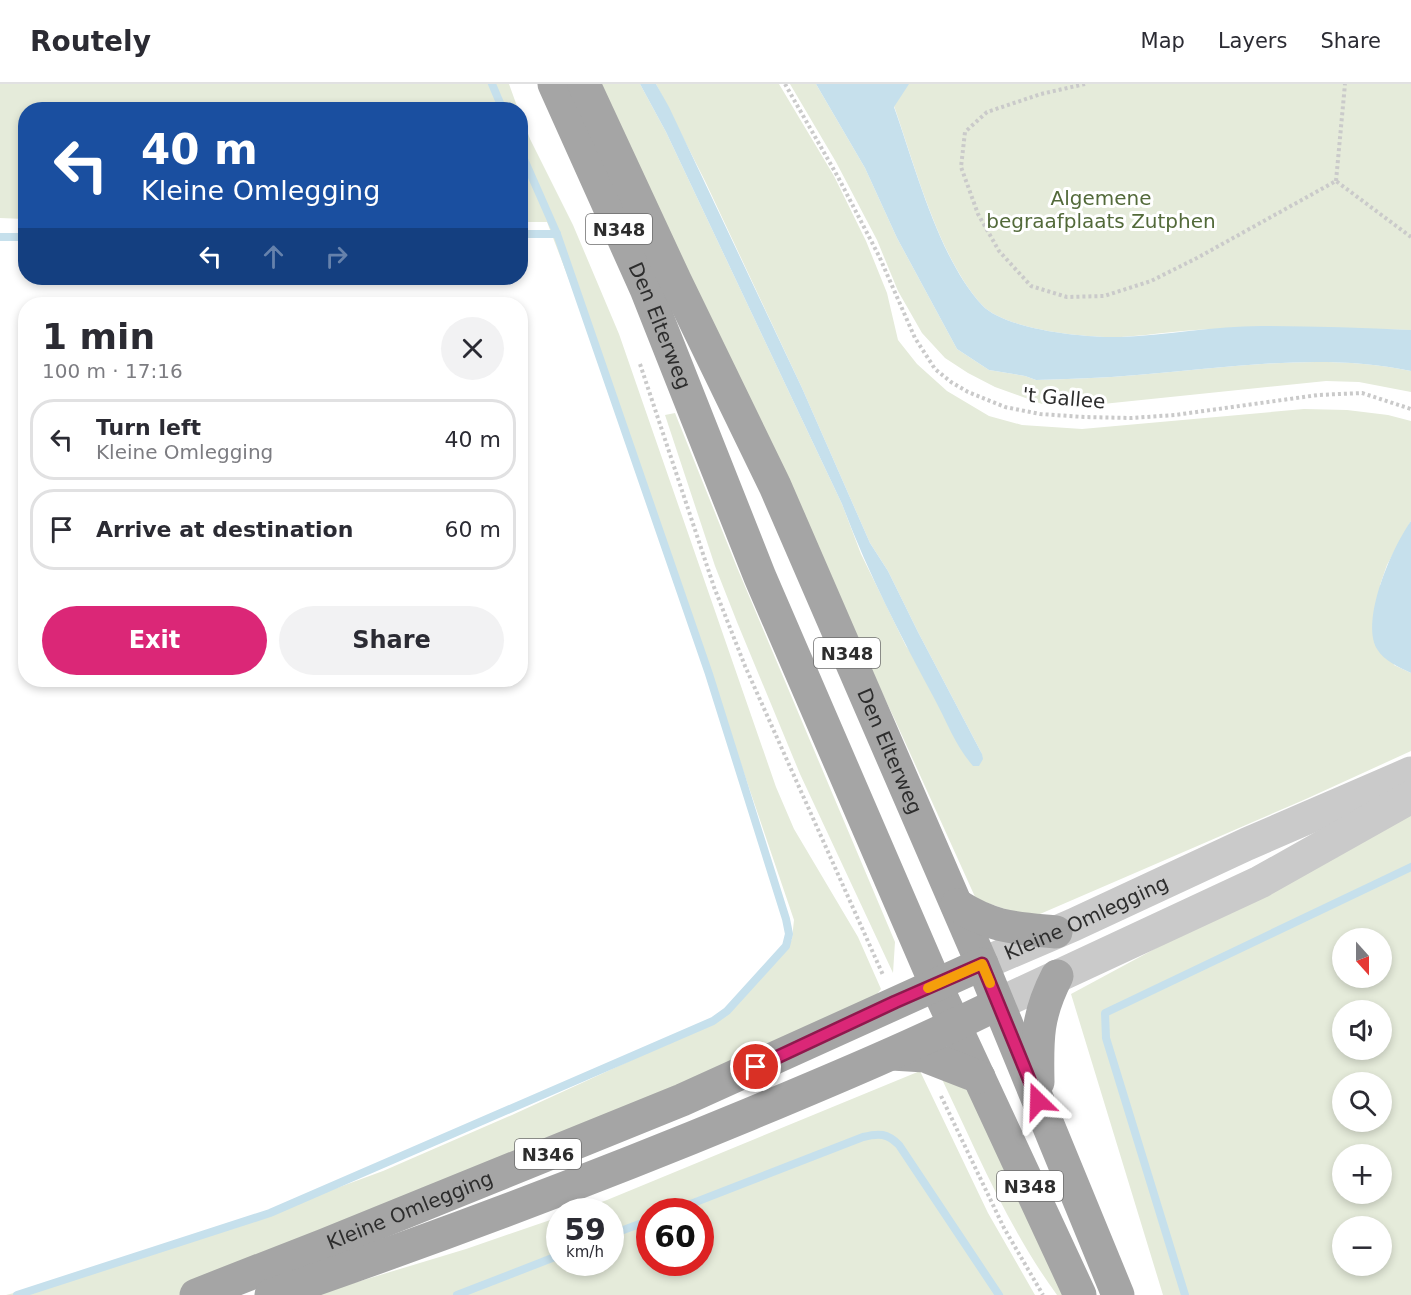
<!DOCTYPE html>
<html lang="en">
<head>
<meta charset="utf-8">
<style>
  body { margin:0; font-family:"DejaVu Sans",sans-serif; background:#f2f2f3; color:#2b2b33; height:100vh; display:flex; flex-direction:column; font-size:22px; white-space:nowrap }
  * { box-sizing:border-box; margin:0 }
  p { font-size:20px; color:#7c7c81 }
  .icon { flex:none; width:33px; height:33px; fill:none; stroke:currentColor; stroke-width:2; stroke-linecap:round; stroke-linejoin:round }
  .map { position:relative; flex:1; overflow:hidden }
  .details { position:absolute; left:18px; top:213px; width:510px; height:390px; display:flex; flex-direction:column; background:#fff; border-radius:24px; box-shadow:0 3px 9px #0003 }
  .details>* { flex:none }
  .hud { position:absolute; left:18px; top:18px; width:510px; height:183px; border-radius:24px; box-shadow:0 3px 9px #0003; background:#1a4fa0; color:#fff; overflow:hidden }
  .needle { width:39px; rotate:159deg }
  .controls { position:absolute; left:1332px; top:844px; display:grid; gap:12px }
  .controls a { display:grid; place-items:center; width:60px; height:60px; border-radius:50%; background:#fff; box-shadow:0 3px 9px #0003; font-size:30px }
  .speed { position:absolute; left:546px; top:1114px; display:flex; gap:12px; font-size:30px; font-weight:700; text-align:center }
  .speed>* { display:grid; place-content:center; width:78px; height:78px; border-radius:50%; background:#fff; box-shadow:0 3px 9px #0003; line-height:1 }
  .speed small { font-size:15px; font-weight:400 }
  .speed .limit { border:9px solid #d22; background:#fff; color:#111 }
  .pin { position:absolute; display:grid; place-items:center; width:51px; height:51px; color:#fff; margin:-26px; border:3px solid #fff; border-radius:50%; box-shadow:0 2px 6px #0007 }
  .me { position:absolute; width:66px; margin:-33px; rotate:338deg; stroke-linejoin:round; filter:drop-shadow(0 0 4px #0008) }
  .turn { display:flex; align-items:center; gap:21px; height:126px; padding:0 24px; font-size:27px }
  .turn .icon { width:78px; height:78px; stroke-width:2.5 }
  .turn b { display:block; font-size:42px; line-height:51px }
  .lanes { display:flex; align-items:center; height:57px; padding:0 24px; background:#0003; justify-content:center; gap:30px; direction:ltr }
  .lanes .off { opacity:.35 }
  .round { display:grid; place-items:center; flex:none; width:63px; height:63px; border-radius:32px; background:#f2f2f3 }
  .head { display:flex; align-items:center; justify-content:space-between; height:102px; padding:0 24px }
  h1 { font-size:36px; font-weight:700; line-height:45px }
  .action { display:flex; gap:12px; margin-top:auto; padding:12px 24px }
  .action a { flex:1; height:69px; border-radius:36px; background:#db2777; color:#fff; font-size:24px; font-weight:700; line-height:69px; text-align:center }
  .action a+a { background:#f2f2f3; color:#2b2b33 }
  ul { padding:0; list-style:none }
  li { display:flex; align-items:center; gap:18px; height:81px; margin:0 12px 9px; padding:0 12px; border:3px solid #e1e1e2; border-radius:24px }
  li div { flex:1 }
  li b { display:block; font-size:22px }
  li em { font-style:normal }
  header { display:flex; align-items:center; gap:36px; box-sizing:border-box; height:84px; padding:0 30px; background:#fff; border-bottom:2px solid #e1e1e2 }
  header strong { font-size:28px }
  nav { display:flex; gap:33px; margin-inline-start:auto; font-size:21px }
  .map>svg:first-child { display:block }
  .green { fill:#e5ebda; fill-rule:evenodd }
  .water { fill:#c6e0ec }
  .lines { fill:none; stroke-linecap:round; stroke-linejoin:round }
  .stream { stroke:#c6e0ec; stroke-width:8 }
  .path { stroke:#cacaca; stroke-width:4; stroke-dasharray:3 3; stroke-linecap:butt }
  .tertiary { stroke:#cacaca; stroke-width:33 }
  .primary { stroke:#a5a5a5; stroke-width:33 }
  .route-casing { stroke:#8e194d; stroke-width:15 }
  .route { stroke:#db2777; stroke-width:10 }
  .slow { stroke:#f59e0b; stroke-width:10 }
  .labels { text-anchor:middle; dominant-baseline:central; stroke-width:6; stroke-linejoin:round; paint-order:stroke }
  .shield { fill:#fff; stroke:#6c6c6c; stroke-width:1.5 }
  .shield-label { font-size:18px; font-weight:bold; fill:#2d2d2d }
  .park-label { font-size:20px; fill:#536a3a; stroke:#fff }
  .street-label { font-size:20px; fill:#2d2d2d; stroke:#fff }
</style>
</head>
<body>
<header>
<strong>Routely</strong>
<nav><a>Map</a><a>Layers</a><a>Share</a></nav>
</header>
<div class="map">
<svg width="1411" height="1211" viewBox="0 0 1411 1211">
  <rect width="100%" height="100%" fill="#fff"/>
  <!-- green -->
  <g class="green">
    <polygon points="0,0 509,0 518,25 26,26 25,135 0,134"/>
    <polygon points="593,0 640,0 666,48 842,420 861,470 906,562 982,670 918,548 888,487 870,459 802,304 705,97 656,0 779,0 834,92 866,157 887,209 898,256 917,280 947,307 989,332 1022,341 1082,345 1304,325 1347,326 1388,331 1411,337 1411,437 1387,481 1380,501 1394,581 1411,589 1411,667 1306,715 1040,830 1022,831 976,815 895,636"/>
    <path d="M790,0h26l49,84 32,70 60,111 32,21 36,6 11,4c34,-1 67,-2 101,-5 91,-7 183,-23 274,-4v21l-52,-10 -33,-1 -233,24 -51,-1 -47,-17 -27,-14 -23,-15 -23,-25 -24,-42 -21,-51 -41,-78z"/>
    <path d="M907,0h504v246c-64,-2 -127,-2 -191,-1 -33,0 -66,6 -99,8 -34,1 -116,-7 -139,-32 -43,-47 -67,-139 -88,-199z"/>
    <polygon points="521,31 530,55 573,141 619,250 776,703 794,745 858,853 881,905 868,922 272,1174 179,1211 6,1211 101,1187 187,1159 383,1087 512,1031 660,963 720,932 786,866 792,855 794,836 633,363 547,138 521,138"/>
    <polygon points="675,329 736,481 895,858 893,889 800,690 737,538 715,482 665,331"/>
    <path d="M1411,727v484h-248l-92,-301zM1342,855h40v39h-40zM1342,927h40v39h-40zM1342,999h40v39h-40zM1342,1071h40v39h-40zM1342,1143h40v39h-40z"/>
    <path d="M920,987l68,142 47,82h-721l152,-46 93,-32 1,46h50v-51h-37l34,-12zM650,1128h50v51h-50z"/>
    <path d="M938,987l36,24 100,200h-17c-50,-68 -82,-148 -119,-224z"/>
  </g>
  <!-- water -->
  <g class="water">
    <path d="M640,0h16l13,23 133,281 68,155 18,28 30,61 64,122 1,5 -4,7h-6c-17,-19 -27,-46 -39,-68 -34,-63 -67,-127 -92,-194l-176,-372z"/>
    <path d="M816,0h93l-15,23c21,59 45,152 88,198 23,25 105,33 139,32 47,-2 93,-11 140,-11 50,0 100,2 150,4v41c-91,-19 -183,-3 -274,4 -34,3 -68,4 -101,5l-11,-4 -36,-6 -32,-21 -60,-111 -32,-70z"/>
    <path d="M1411,437v152c-12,-6 -27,-12 -34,-24 -17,-30 16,-103 34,-128z"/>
  </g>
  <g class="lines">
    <!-- stream -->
    <g class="stream">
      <polyline points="492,0 503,26"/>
      <polyline points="520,150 557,150"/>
      <polyline points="0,153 26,153"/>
      <path d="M670,1128l193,-75c16,-4 24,-4 36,8l100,150"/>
      <polyline points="610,1151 650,1136"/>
      <polyline points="17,1211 270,1129 713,937 727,927 786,862 789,850 786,835 709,590 557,150 520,66"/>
      <polyline points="457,1211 560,1171"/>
      <polyline points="1185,1211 1106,954 1105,929 1411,783"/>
    </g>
    <!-- path -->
    <g class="path">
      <polyline points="785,0 838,93 879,172 915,254 935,285 951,298 968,308 1005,323 1040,330 1084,333 1131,334 1175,331 1318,311 1362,309 1411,325"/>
      <polyline points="1085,0 1041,10 987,28 965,48 961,83 978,130 999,167 1031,202 1067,213 1104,212 1151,197 1197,174 1336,97 1411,153"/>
      <polyline points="1336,97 1345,0"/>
      <polyline points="640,280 714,503 745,582 883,891"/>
      <polyline points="941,1012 1004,1144 1043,1211"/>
    </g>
    <!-- tertiary -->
    <g class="tertiary">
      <path id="s1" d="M982,880l91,-39 174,-81 164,-71"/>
      <polyline points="998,920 1260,798 1411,713"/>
    </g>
    <!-- primary -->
    <g class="primary">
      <path id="s2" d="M554,0l92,205 114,288 176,408 144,310"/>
      <path id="s3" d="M584,0l91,196 100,206 207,478 136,331"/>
      <path d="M957,821c36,23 58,23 99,27"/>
      <polyline points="892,970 925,972 979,993"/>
      <path d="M1038,998c-1,-44 -1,-67 19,-106"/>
      <path id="s4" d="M196,1211l128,-50 358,-145 300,-136"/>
      <path d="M271,1211c162,-56 320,-115 479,-181 84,-35 167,-70 248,-110"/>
    </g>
  </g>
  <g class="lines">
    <defs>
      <polyline id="route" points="756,983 895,918 982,880 1038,1017"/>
    </defs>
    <!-- route casing -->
    <use href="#route" class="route-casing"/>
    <!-- route -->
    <use href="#route" class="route"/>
    <!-- slow -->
    <polyline class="slow" points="928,904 982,880 990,899"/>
  </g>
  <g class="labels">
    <!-- shield labels -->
    <g class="shield">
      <rect x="586" y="130" width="66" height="30" rx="4.5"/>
      <rect x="814" y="554" width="66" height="30" rx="4.5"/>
      <rect x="515" y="1055" width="66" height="30" rx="4.5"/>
      <rect x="997" y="1087" width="66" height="30" rx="4.5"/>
    </g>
    <g class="shield-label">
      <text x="619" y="145">N348</text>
      <text x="847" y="569">N348</text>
      <text x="548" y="1070">N346</text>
      <text x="1030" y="1102">N348</text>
    </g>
    <!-- park labels -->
    <g class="park-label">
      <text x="1101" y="114">Algemene<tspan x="1101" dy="23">begraafplaats Zutphen</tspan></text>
    </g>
    <!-- street labels -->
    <g class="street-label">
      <text stroke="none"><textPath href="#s2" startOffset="264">Den Elterweg</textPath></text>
      <text transform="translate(1064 314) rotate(5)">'t Gallee</text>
      <text stroke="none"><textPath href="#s3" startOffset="734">Den Elterweg</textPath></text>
      <text stroke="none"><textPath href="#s1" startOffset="114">Kleine Omlegging</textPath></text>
      <text stroke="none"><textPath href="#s4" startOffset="230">Kleine Omlegging</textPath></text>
    </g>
  </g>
</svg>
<div class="controls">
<a><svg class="needle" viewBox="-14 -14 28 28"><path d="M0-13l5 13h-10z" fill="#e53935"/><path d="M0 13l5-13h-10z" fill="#7c7c81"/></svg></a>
<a><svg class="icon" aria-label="sound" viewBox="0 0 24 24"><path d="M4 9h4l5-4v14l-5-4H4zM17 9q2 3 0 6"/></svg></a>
<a><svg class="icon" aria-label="search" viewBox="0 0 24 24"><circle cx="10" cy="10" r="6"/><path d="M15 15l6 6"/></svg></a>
<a>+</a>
<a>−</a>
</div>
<div class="speed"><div>59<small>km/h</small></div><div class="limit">60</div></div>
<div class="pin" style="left:756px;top:983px;background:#d93025"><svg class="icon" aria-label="arrive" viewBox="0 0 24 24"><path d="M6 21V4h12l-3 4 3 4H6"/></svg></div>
<svg class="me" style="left:1038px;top:1017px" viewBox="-20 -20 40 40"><path d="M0-17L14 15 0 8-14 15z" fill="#db2777" stroke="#fff" stroke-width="4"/></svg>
<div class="hud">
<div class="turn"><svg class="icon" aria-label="left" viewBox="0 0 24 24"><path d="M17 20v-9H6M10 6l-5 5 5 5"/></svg><div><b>40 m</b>Kleine Omlegging</div></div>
<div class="lanes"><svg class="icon" aria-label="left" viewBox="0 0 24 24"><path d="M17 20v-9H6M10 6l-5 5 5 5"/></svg><svg class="icon off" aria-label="ahead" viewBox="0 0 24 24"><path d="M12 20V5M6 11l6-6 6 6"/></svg><svg class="icon off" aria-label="right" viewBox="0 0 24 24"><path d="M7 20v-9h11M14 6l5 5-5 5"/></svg></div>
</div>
<section class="details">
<div class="head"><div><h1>1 min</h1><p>100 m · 17:16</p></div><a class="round"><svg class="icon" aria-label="close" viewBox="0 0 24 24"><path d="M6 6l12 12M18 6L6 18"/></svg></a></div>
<ul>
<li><svg class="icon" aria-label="left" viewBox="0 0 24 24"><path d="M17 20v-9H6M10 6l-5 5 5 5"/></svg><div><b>Turn left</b><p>Kleine Omlegging</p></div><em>40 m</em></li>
<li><svg class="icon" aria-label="arrive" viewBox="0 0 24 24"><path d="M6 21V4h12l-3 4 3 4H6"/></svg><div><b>Arrive at destination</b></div><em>60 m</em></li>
</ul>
<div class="action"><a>Exit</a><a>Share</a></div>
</section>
</div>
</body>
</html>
